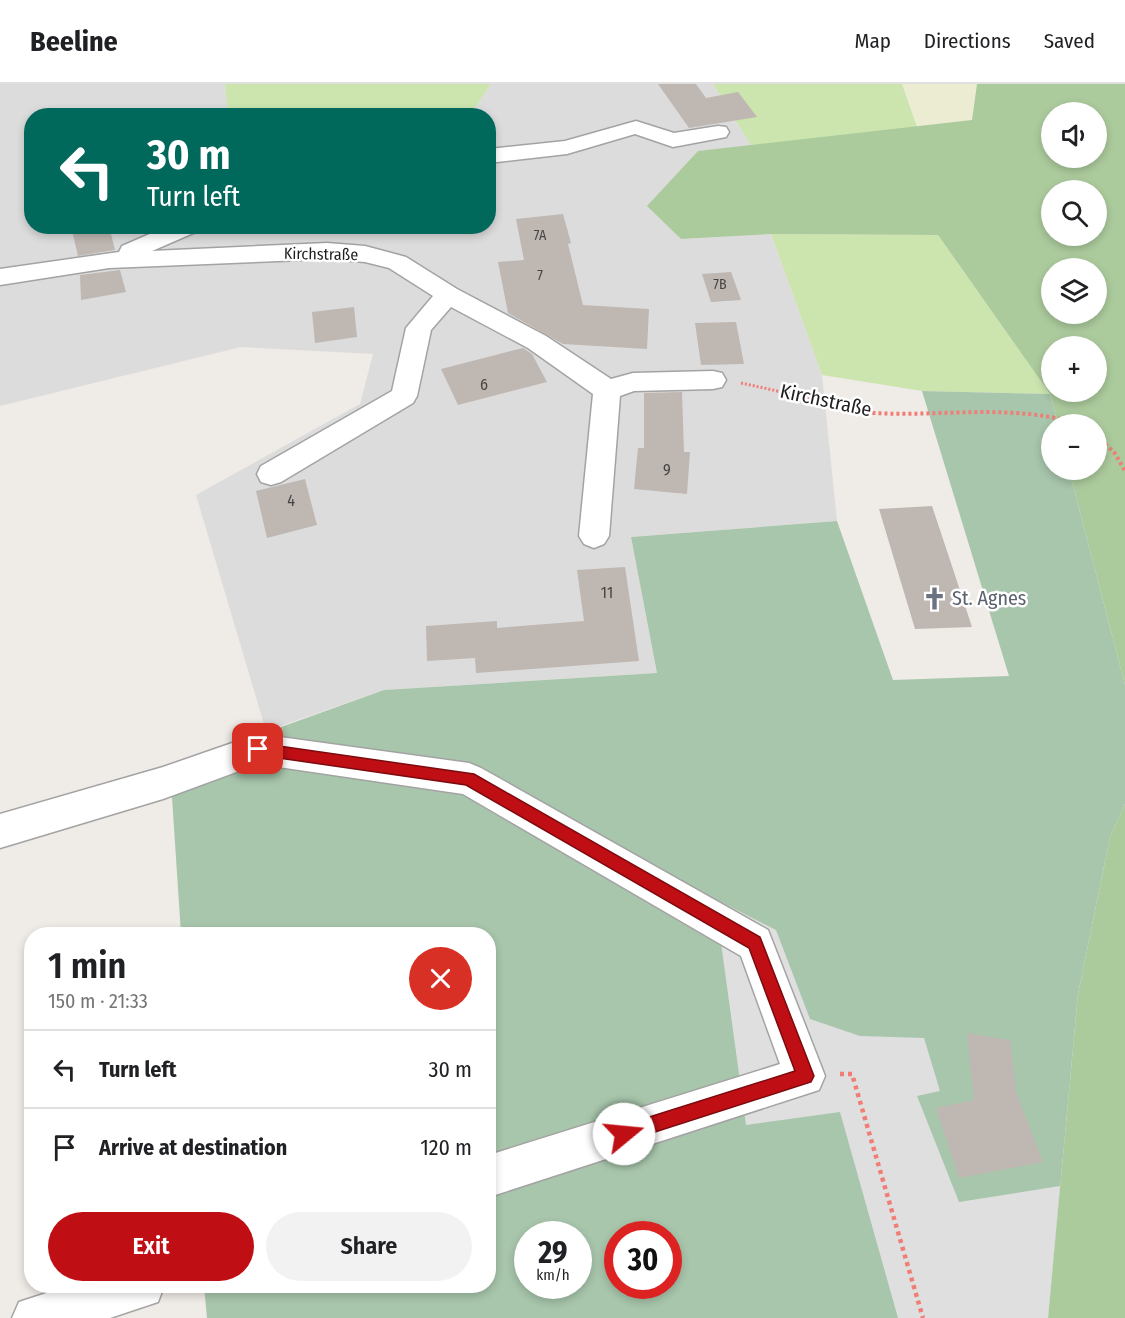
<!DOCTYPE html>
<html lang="en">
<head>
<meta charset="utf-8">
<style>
  body { margin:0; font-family:"Fira Sans Condensed",sans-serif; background:#f2f2f2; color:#202124; height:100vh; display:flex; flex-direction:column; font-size:22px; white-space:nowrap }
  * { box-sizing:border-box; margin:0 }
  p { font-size:20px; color:#757577 }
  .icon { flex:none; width:33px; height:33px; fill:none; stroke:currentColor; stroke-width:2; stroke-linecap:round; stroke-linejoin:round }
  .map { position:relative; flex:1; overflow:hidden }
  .sheet { position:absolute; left:24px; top:843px; width:472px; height:366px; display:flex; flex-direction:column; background:#fff; border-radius:24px; box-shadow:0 3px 9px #0003 }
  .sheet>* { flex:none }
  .top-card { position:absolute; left:24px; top:24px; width:472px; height:126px; border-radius:24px; box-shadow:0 3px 9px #0003; background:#00695c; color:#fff; overflow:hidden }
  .buttons { position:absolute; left:1041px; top:18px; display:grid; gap:12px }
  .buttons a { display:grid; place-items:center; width:66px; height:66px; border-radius:50%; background:#fff; box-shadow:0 3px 9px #0003; font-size:30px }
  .speed { position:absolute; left:514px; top:1137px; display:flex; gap:12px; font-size:30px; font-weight:700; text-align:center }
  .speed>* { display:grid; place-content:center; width:78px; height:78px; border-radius:50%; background:#fff; box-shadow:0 3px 9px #0003; line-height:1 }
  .speed small { font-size:15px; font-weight:400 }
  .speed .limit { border:9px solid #d22; background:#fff; color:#111 }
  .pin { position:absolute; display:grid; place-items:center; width:51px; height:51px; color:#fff; margin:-26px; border-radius:12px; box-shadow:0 3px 9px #0006 }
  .me { position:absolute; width:66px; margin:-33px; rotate:73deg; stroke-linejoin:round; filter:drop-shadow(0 0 4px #0008) }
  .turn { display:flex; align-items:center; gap:21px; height:126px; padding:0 24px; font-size:27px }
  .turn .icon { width:78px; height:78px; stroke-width:2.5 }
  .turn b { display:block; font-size:42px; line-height:51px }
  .round { display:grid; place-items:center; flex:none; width:63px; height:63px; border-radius:32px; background:#f2f2f2 }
  .headline { display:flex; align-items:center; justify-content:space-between; height:102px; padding:0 24px }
  h1 { font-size:36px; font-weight:600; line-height:45px }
  .cta { display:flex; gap:12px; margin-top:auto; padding:12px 24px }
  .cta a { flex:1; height:69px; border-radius:36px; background:#bf0f15; color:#fff; font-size:24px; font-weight:600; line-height:69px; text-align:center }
  .cta a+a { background:#f2f2f2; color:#202124 }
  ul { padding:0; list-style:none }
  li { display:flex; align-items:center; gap:18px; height:78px; padding:0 24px; border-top:2px solid #e0e0e0 }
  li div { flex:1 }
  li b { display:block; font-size:22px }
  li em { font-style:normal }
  header { display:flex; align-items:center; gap:36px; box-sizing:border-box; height:84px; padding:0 30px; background:#fff; border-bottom:2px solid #e0e0e0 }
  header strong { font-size:28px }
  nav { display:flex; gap:33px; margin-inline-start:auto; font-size:21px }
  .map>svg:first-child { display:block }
  .residential { fill:#dddcdc }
  .farmland { fill:#ebecd2 }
  .grass { fill:#cce5af }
  .forest { fill:#accb9d; fill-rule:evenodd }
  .cemetery { fill:#a8c6ac; fill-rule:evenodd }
  .parking { fill:#dfdfdf }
  .building { fill:#bfb7b2 }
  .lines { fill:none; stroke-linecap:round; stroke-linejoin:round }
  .minor-casing { stroke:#a3a3a3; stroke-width:3 }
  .path-far2 { stroke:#f07e76; stroke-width:3; stroke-dasharray:2 2; stroke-linecap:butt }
  .path-far1 { stroke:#f07e76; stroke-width:4; stroke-dasharray:3 3; stroke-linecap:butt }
  .path { stroke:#f07e76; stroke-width:4.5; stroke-dasharray:4 4; stroke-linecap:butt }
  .minor { fill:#fff; fill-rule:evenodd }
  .route { fill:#bf0f15; stroke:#7c0a0e; stroke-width:1.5 }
  .labels { text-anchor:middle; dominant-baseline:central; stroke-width:5; stroke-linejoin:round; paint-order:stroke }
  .far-number-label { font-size:14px; fill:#474544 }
  .far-street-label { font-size:16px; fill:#1f1f1f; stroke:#fff }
  .number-label { font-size:16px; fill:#474544 }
  .street-label { font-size:20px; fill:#1f1f1f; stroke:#fff }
  .worship-label { font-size:20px; fill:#5b616d; stroke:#fff; text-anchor:start }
</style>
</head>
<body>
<header>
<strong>Beeline</strong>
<nav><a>Map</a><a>Directions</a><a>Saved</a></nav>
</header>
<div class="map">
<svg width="1125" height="1234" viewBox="0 0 1125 1234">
  <rect width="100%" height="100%" fill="#efebe6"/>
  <!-- residential -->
  <polygon class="residential" points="0,0 225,0 228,31 32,32 32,142 489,142 489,32 470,31 491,0 713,0 752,63 698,67 681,155 771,150 822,291 837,437 631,453 657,589 384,606 266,647 196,411 360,320 373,270 241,263 0,322"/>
  <!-- farmland -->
  <polygon class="farmland" points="902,0 977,0 973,36 917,43"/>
  <!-- grass -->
  <g class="grass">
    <polygon points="225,0 491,0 470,31 228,32"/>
    <polygon points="713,0 902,0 917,43 752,63"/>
    <polygon points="771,150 938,151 1050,310 922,307 822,291"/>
  </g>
  <!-- forest -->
  <g class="forest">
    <path d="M977,0h148v601l-56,-215h27v-46h-38l-8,-30 -112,-159 -167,-1 -90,5 -34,-33 51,-55 274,-31zM1052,28h44v46h-44zM1052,106h44v46h-44zM1052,184h44v46h-44zM1052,262h44v46h-44z"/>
    <polygon points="1125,720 1125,1234 1048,1234 1078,910 1110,753"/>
  </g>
  <!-- cemetery -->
  <path class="cemetery" d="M922,307l128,3 8,30h-6v46h17l56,215v119l-15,33 -32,157 -30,324h-841l-3,-32h285v-352h-308l-11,-167 214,-77 273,-17 -26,-136 206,-16 56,159 116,-4zM528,1150h51v52h-51zM618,1150h51v52h-51z"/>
  <!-- parking -->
  <polygon class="parking" points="715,815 776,846 810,935 860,952 924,954 940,1007 917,1012 959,1118 1060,1102 1048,1234 898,1234 840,1028 746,1041"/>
  <!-- building -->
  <g class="building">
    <polygon points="658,0 696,0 706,14 738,8 757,33 689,44"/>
    <polygon points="563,130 571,159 568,160 583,221 649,225 647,265 563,260 508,229 498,178 524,176 516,135"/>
    <polygon points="71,142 109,142 115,166 78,172"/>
    <polygon points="120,186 126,208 81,216 80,191"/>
    <polygon points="731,188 741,216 711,218 702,190"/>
    <polygon points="354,223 357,253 315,259 312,228"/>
    <polygon points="736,238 744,280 701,281 695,239"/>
    <polygon points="523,264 532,270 547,298 458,321 441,285"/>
    <polygon points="682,308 684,368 690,368 687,410 634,405 638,364 644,364 644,309"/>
    <polygon points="305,395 317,441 267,454 256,407"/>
    <polygon points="932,422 948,470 972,543 915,545 879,425"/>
    <polygon points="625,483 639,577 476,589 475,574 427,577 426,542 497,537 497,544 584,537 577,486"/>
    <polygon points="967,949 1010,956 1016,1008 1043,1078 959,1094 936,1024 974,1016"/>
  </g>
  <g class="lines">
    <defs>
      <g id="minor">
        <polygon points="636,37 674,49 718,42 726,43 729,48 726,53 673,63 635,50 567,70 489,79 489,65 565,57"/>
        <polygon points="168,142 201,142 198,147 152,167 327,159 365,162 406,173 457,205 546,252 611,295 633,289 713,287 722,289 726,296 722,303 713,305 634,307 620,312 609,452 604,460 594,464 584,460 579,452 593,310 528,264 451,223 431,246 417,312 413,319 281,398 271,401 261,398 257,390 261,382 392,307 406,244 433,212 389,184 365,178 327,175 109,184 0,201 0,185 119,168 122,162"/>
        <polygon points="258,650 469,679 481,684 768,846 825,992 819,1006 489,1113 489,1071 780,980 741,872 463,710 258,680 163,715 0,764 0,730 163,683"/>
        <polygon points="68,1202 164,1202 158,1218 110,1234 12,1234 19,1218"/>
      </g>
    </defs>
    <!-- minor casing -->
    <use href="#minor" class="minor-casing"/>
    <!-- path-far2 -->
    <polyline class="path-far2" points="741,299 791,310"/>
    <!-- path-far1 -->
    <g class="path-far1">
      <path d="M785,308c29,8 59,19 89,21 71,4 136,-10 206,11"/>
      <polyline points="1096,352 1114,368 1125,387"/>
    </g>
    <!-- path -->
    <polyline class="path" points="840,990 852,990 923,1234"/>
    <!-- minor -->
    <use href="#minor" class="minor"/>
  </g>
  <!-- route -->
  <polygon class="route" points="258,659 474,690 760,853 814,992 811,998 624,1058 618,1056 616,1050 618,1043 624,1041 795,987 749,864 466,701 258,671 253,670 251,665 253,661"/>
  <!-- icons -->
  <defs>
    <symbol id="church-bare" viewBox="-9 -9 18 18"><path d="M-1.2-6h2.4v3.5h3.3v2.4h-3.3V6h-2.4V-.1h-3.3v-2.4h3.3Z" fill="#6b7280" stroke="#fff" stroke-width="2.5" paint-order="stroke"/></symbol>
  </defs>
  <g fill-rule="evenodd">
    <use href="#church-bare" x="918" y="498" width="33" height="33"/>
  </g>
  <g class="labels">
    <!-- far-number labels -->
    <g class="far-number-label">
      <text x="540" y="151">7A</text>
      <text x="540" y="191">7</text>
      <text x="720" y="200">7B</text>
    </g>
    <!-- far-street labels -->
    <g class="far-street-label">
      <text transform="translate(321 170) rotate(1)">Kirchstraße</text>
    </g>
    <!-- number labels -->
    <g class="number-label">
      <text x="484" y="300">6</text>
      <text x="667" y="385">9</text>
      <text x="291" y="416">4</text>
      <text x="607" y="508">11</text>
    </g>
    <!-- street labels -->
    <g class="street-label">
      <text transform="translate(826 316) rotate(12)">Kirchstraße</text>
    </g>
    <!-- worship labels -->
    <g class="worship-label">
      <text x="952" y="514">St. Agnes</text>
    </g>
  </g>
</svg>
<div class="buttons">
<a><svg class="icon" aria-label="sound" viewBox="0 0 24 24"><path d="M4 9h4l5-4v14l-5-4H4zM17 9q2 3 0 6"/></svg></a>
<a><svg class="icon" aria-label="search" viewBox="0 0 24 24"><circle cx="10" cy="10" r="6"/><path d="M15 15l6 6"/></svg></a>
<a><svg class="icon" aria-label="layers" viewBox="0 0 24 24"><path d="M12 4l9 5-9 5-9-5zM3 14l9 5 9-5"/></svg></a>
<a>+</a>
<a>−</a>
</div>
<div class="speed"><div>29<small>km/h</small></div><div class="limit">30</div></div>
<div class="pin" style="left:258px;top:665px;background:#d93025"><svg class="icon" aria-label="arrive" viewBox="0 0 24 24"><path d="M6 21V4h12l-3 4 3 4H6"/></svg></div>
<svg class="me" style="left:624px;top:1050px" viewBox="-20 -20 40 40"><circle r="19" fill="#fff"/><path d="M0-13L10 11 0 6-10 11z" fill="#bf0f15"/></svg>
<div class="top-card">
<div class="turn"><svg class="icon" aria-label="left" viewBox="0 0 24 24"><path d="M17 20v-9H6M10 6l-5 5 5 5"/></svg><div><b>30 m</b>Turn left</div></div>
</div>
<section class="sheet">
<div class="headline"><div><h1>1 min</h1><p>150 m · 21:33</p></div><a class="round" style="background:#d93025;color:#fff"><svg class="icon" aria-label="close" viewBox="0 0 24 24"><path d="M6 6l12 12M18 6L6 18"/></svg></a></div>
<ul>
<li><svg class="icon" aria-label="left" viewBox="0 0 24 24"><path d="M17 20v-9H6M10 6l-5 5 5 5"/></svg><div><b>Turn left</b></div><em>30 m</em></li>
<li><svg class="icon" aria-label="arrive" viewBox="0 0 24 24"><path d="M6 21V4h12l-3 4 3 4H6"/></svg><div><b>Arrive at destination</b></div><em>120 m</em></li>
</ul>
<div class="cta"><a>Exit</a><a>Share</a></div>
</section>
</div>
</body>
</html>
